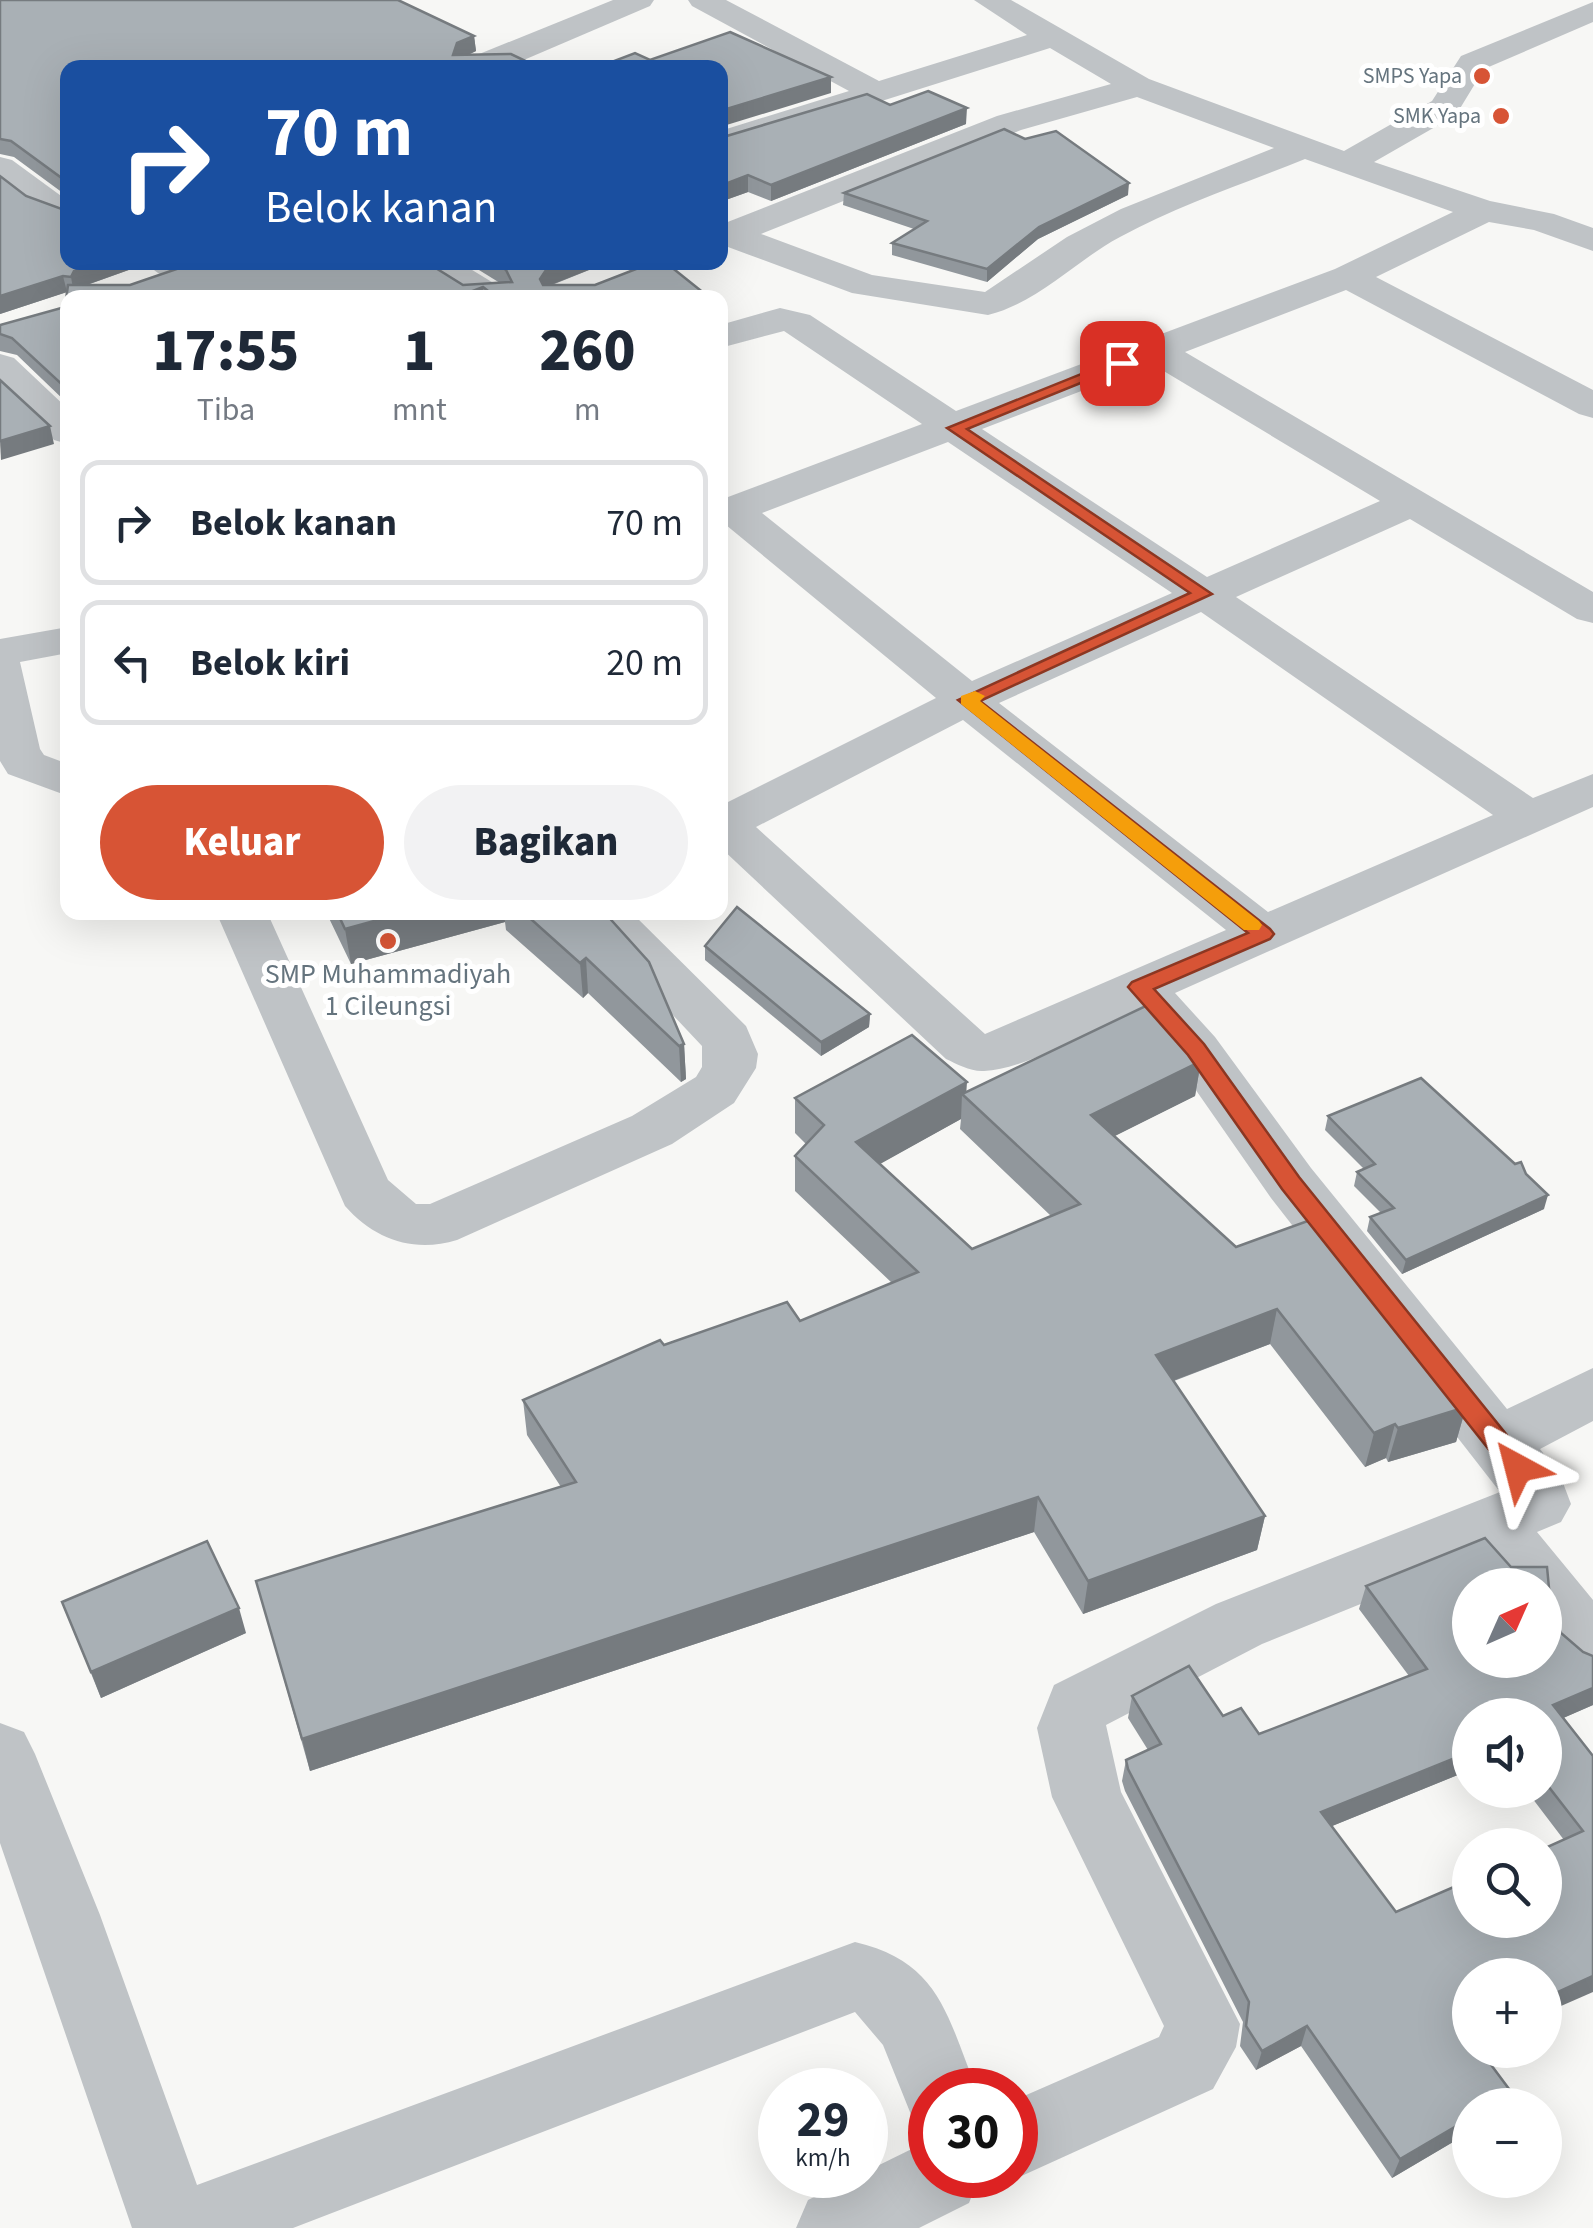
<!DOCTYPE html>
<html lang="id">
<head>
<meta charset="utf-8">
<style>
  body { margin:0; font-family:"Source Sans 3",sans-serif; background:#f2f2f3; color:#1f2937; height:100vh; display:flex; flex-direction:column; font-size:38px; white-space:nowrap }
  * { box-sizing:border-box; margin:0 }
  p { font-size:32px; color:#747a83 }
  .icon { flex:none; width:55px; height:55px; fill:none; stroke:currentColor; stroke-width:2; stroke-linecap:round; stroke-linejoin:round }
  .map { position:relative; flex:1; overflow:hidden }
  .details { position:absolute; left:60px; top:290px; width:668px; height:630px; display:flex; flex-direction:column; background:#fff; border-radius:20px; box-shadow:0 10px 40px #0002 }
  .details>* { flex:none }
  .banner { position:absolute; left:60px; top:60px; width:668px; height:210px; border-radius:20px; box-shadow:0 10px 40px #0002; background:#1a4fa0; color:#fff; overflow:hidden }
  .needle { width:65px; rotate:45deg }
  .buttons { position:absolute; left:1452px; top:1568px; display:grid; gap:20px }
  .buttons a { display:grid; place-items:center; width:110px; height:110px; border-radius:50%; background:#fff; box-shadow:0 10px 40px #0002; font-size:50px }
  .speed { position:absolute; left:758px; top:2068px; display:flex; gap:20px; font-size:50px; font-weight:700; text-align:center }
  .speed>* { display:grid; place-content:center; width:130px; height:130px; border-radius:50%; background:#fff; box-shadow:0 10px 40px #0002; line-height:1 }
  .speed small { font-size:25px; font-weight:400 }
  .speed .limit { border:15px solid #d22; background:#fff; color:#111 }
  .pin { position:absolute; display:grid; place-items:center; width:85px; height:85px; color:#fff; margin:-42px; border-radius:20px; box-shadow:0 5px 15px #0006 }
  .me { position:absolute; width:110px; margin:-55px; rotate:322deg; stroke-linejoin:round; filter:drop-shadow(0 0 8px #0008) }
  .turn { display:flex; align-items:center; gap:35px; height:210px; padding:0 40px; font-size:45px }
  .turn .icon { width:130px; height:130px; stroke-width:2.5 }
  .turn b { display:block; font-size:70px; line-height:85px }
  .eta { display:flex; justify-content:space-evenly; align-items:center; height:170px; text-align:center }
  .eta b { font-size:60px; font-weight:800; line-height:70px }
  .action { display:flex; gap:20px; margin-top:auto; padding:20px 40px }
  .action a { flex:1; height:115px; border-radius:60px; background:#d75435; color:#fff; font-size:40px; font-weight:800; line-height:115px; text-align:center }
  .action a+a { background:#f2f2f3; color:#1f2937 }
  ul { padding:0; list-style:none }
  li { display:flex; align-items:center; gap:30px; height:125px; margin:0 20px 15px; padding:0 20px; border:5px solid #e0e1e3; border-radius:20px }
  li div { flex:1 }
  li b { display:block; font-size:38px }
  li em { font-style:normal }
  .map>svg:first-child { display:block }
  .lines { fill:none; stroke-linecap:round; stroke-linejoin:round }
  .street { fill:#bfc3c6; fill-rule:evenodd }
  .wall { fill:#91979c; fill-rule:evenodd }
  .shaded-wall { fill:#767b7f }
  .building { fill:#a9b0b5; stroke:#767b7f; stroke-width:2.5; fill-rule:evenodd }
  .route { fill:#d75435; stroke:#8c3722; stroke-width:2.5 }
  .slow { fill:#f59e0b }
  .poi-dot { fill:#d75435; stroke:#fff; stroke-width:4 }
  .labels { text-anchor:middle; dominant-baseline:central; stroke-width:10; stroke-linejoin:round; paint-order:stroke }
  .far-poi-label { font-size:22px; fill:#65747e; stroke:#fff; text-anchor:end }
  .poi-label { font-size:28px; fill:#65747e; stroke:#fff }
</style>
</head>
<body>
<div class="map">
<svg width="1593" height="2228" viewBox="0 0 1593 2228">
  <rect width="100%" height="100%" fill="#f7f7f5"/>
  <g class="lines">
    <!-- street -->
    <g class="street">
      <polygon points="613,0 654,0 650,6 505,68 457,68 462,61"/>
      <path d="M688,0h38l153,81 148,-46 -53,-35h37l138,79 195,72 88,-50 29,-45 132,-54v20l-109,47 -28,46 -82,47 116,39 64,13 39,14v23l-59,-21 -45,-8 -113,55 217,113v28l-14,-4 -233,-124 -161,62 408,240v31l-16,-4 -167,-100 -174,78 297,201 60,-24v33l-418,186 40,44 96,131 196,241 86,-41v53l-53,28 20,26 11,29 -10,18 -24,10 56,68v78c-51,-18 -48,-46 -48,-93h-42l-24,-29 -217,88 -156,81 15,67 119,232 -4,23 -23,42 -198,90 -9,-4h9v-75l144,-63 5,-11 -112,-229 -15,-69 17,-43 162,-81 284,-112 -229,-294 -94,-135 -45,-51c-41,18 -104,57 -148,59 -13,1 -27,-7 -38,-12l-226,-212v-41l216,-108 -210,-173 -6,2v-27l202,-76 -138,-93 -64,17v-23l60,-17 30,7 146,96 379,-142 118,-57 -148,-53c-62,25 -126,46 -185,78 -45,24 -81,65 -132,78l-136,-22 -124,-46 -8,2v-24l277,-109 114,-32 -61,-36 -330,104v-21l129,-40 -157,-85zM1137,97l137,51 -153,61 -54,28 -82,55 -113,-17 -111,-41 260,-104zM1152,364l228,137 -173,76 -225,-148zM948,442l224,151 -200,88 -210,-168zM1201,612l292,203 -225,97 -269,-209zM963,720l263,210 -241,104 -229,-207z"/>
      <polygon points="0,157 12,160 68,201 68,225 31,209 0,184"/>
      <path d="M147,262h46l5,8 -5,8c-17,4 -35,0 -46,-16z"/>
      <polygon points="414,262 459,262 505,290 510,298 465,298 419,270"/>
      <polygon points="0,354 14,358 68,409 68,444 54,440 0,388"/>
      <polygon points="68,627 68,653 20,662 40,749 44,755 68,764 68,796 8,774 0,761 0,639"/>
      <path d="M216,912h51l121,268 28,24h14l202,-88 64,-39 6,-10v-21l-126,-134h55l115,114 12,28 -2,14 -22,35 -62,41 -215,96c-43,13 -82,0 -112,-34z"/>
      <path d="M0,1723l24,9 11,22 65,161 97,270 658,-243c86,20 92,75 122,148h-47v34l-18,-7 -29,-72 -28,-33 -562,216h-161l-132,-385z"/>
      <polygon points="930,2140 930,2175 980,2175 969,2203 919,2228 796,2228 808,2200"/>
    </g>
  </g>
  <!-- wall -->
  <g class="wall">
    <polygon points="0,0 474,36 476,51 68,262 151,262 87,285 463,285 500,283 466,262 609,262 552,285 710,298 68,298 67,403 17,355 0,351 0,334 65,307 67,292 0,314 26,196 67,211 67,196 14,157 0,154"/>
    <polygon points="890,105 966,124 771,201 748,192 720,202 720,138"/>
    <polygon points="844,193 1128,195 1038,239 987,282 892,255 892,243 914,229 843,205"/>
    <polygon points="326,912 604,912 684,1044 686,1079 681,1082 588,993 583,998 506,930 505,922 351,964"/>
    <polygon points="705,946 870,1014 869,1027 821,1056 705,960"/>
    <path d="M1201,1061l-6,35 -81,40 122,111 230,160 -10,35 -68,20 -2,-4 -21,9 -95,-123 -96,37 91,135 -8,34 -174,64 -49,-82 -724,239 -54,-190 305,-94 -34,-52 -4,-35 141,-55 136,-24 92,-38 -97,-92v-35l11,-12 -11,-11v-35l171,-6zM961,1119l-1,10 91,87 -79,33 -93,-85z"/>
    <polygon points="1328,1116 1526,1174 1544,1209 1402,1274 1367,1231 1370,1217 1381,1213 1354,1186 1357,1172 1364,1169 1325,1130"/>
    <path d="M1366,1586l185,23 10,24 22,19 10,4v49l-30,13 30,38v236l-48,-17 -75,75 42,43 -5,12h-37v27l-78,46 -91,-132 -45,24 -16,-24 3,-24 -118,-231 -3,-10 4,-21 22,-10 -20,-32 4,-22 91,20 36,18 150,-58 -50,-67zM1470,1715h75v75h-19l38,50 -168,72 -64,-86 138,-56z"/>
    <polygon points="62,1602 246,1633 101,1698"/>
  </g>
  <!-- shaded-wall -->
  <g class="shaded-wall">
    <polygon points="474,36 476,51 459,59 453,55 457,43"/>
    <polygon points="831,77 831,93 720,127 720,111"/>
    <polygon points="967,108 966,124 771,201 771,185"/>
    <polygon points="748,175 748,192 720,202 720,186"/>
    <polygon points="1129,183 1128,195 1038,239 987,282 987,269 1039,227"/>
    <polygon points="100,262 151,262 78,288 74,294 71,277 74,271"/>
    <polygon points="565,262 609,262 548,286 541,296 540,279 546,270"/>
    <polygon points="63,276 67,292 0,314 0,296"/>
    <polygon points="483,287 484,298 455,298"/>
    <polygon points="50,426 54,444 1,460 0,441"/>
    <polygon points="407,912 504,912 505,922 351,964 345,929"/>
    <polygon points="586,958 588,993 583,998 580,963"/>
    <polygon points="870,1014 869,1027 821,1056 821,1042"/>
    <polygon points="684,1044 686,1079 681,1082 679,1046"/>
    <polygon points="1201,1061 1195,1096 1087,1150 1091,1115"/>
    <polygon points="967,1082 966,1097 962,1094 961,1119 855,1178 856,1142"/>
    <polygon points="1548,1195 1544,1209 1402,1274 1406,1260"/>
    <polygon points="1277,1309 1270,1344 1151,1389 1156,1355"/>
    <polygon points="1466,1407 1456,1442 1388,1462 1398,1428"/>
    <polygon points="1395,1424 1386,1458 1365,1467 1374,1433"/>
    <polygon points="1038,1497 1034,1532 310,1771 302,1739"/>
    <polygon points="1265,1516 1257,1550 1083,1614 1088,1581"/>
    <polygon points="239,1608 246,1633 101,1698 91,1672"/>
    <polygon points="1593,1688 1593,1705 1545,1726 1553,1705"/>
    <polygon points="1470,1752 1470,1770 1315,1833 1321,1812"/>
    <polygon points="1593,1976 1593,1992 1545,2013 1545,1998"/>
    <polygon points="1307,2026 1301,2046 1256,2070 1262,2051"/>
    <polygon points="1512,2093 1507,2105 1492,2105"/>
    <polygon points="1470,2118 1470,2132 1392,2178 1400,2159"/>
  </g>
  <!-- building -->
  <g class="building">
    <polygon points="0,0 398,0 474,36 457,43 453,55 511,54 540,68 68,68 68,262 100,262 74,271 71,277 63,276 0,296 0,176 26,196 67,211 67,182 11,141 0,139"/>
    <polygon points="730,32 831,77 720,111 720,68 596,68 635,53 650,60"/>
    <polygon points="928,91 967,108 771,185 748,175 720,186 720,138 867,94 890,105"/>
    <polygon points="1004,129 1025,139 1056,131 1129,183 1039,227 987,269 892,243 927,221 844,193"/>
    <polygon points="197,262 426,262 463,285 512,282 506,270 493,262 565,262 546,270 540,279 543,285 595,285 654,262 665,262 710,298 497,298 483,287 455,298 68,298 68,413 67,389 12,338 0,334 0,325 65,307 68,285 130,285"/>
    <polygon points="0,380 50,426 0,441"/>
    <polygon points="737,907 870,1014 821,1042 705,946"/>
    <polygon points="337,912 407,912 345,929"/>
    <polygon points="523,912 604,912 649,962 684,1044 679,1046 586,958 580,963"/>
    <polygon points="1154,1002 1201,1061 1091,1115 1236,1247 1316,1218 1466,1407 1398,1428 1395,1424 1374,1433 1277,1309 1156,1355 1265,1516 1088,1581 1038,1497 302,1739 256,1581 576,1482 523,1400 660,1340 664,1345 787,1302 800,1321 918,1272 795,1156 824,1125 795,1098 912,1035 967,1082 856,1142 972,1249 1080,1204 962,1094"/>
    <polygon points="1421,1078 1515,1164 1521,1162 1526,1174 1548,1195 1406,1260 1370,1217 1394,1208 1357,1172 1375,1164 1328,1116"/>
    <path d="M1485,1538l26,29h36l4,42 10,24 22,19 10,4v32l-40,17 40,51v220l-48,22v-23h-75v56l-3,2 3,3v14h10l32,43 -20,12h-22v13l-70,41 -93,-133 -45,25 -16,-25 3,-24 -121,-233 -2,-9 35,-16 -29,-48 57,-30 34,50 18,-8 18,26 168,-65 -61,-83zM1470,1585h75v75h-75zM1470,1715h75v67l38,49 -38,17v72h-75v-40l-74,32 -75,-100 149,-60z"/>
    <polygon points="207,1541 239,1608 91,1672 62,1602"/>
  </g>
  <!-- route -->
  <polygon class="route" points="1116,360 1130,363 967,429 1212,594 980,701 1270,929 1274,934 1270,939 1154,989 1204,1044 1299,1177 1527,1460 1531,1468 1527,1475 1518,1478 1509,1475 1282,1189 1188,1055 1128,987 1132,982 1248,933 958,700 1190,593 947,428"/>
  <!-- slow -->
  <polygon class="slow" points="975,691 985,696 980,701 1259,921 1262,925 1259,930 1244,930 961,704 961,696"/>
  <!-- markers -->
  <g class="poi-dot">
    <circle cx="1482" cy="76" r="10"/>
    <circle cx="1501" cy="116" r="10"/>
    <circle cx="388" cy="941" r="10"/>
  </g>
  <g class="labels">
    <!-- far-poi labels -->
    <g class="far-poi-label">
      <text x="1462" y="76">SMPS Yapa</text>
      <text x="1481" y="116">SMK Yapa</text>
    </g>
    <!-- poi labels -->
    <g class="poi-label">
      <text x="388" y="974">SMP Muhammadiyah<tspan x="388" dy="32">1 Cileungsi</tspan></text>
    </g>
  </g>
</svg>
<div class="buttons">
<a><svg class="needle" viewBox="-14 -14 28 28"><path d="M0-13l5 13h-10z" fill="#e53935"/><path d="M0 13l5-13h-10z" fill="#747a83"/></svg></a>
<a><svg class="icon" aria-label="sound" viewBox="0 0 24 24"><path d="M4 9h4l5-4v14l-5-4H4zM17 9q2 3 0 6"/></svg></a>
<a><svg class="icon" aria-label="search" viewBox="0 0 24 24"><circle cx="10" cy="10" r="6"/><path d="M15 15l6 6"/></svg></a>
<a>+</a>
<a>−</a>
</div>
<div class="speed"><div>29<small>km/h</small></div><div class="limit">30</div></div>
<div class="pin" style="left:1122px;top:363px;background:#d93025"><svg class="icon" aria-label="arrive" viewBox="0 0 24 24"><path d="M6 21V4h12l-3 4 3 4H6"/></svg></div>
<svg class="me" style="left:1518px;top:1468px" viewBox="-20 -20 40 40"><path d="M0-17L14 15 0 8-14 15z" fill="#d75435" stroke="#fff" stroke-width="4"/></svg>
<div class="banner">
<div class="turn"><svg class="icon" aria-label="right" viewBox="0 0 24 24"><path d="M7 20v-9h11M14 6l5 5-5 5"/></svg><div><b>70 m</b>Belok kanan</div></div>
</div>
<section class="details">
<div class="eta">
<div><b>17:55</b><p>Tiba</p></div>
<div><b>1</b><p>mnt</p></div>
<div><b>260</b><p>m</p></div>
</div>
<ul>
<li><svg class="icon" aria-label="right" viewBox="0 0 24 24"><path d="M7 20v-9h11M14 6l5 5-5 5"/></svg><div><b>Belok kanan</b></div><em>70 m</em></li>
<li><svg class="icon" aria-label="left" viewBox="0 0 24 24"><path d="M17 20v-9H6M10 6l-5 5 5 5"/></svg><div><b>Belok kiri</b></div><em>20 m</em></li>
</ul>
<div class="action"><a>Keluar</a><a>Bagikan</a></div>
</section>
</div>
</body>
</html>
